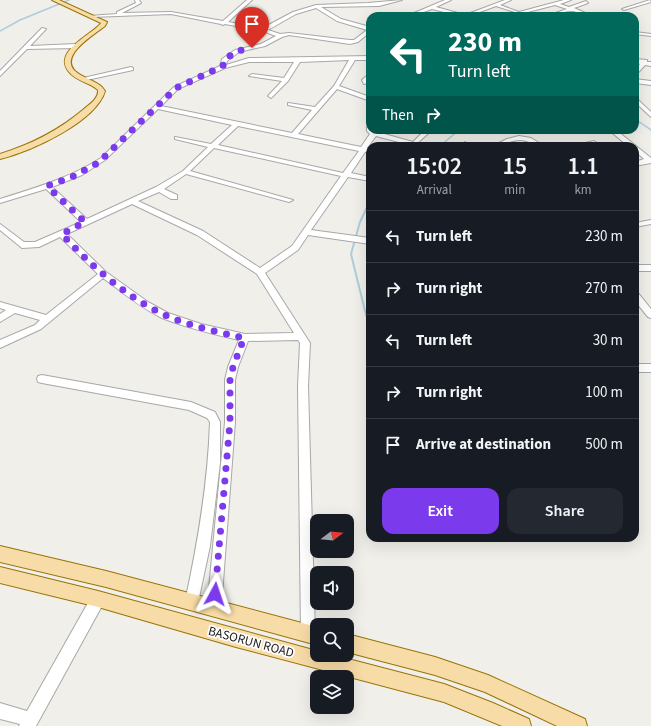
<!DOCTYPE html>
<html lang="en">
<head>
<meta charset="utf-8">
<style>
  body { margin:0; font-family:"Source Sans 3",sans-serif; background:#242831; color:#f1f3f6; height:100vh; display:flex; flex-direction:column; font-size:15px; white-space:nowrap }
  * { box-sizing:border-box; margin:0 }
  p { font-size:13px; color:#9ea1a6 }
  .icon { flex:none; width:22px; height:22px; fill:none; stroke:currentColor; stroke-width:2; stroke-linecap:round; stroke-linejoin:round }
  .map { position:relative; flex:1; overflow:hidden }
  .sheet { position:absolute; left:366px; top:142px; width:273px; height:400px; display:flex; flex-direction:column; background:#171b24; border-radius:12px; box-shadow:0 4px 16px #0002 }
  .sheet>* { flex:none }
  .top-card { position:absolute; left:366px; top:12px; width:273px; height:122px; border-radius:12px; box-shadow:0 4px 16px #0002; background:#00695c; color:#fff; overflow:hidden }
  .needle { width:26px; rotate:74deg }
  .buttons { position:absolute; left:310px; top:514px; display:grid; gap:8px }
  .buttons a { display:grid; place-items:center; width:44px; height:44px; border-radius:8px; background:#171b24; box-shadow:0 4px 16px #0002; font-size:20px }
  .pin { position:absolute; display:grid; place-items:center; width:34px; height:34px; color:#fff; margin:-41px -17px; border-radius:50% 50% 50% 0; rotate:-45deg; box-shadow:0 0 4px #0007 }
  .pin .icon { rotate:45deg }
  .me { position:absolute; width:44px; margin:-22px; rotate:5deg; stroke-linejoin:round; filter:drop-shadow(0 0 3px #0008) }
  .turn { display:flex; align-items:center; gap:14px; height:84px; padding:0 16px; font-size:18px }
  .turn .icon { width:52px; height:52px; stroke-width:2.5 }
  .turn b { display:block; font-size:28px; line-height:34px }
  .then { display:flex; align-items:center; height:38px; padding:0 16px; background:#0003; gap:8px; font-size:15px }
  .eta { display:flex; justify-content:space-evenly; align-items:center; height:68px; text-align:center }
  .eta b { font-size:24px; font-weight:600; line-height:28px }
  .button { display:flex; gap:8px; margin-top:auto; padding:8px 16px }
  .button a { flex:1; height:46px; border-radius:12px; background:#7c3aed; color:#fff; font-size:16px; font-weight:600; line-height:46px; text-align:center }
  .button a+a { background:#242831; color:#f1f3f6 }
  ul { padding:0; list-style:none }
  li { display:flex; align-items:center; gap:12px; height:52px; padding:0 16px; border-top:1px solid #363941 }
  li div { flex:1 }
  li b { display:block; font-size:15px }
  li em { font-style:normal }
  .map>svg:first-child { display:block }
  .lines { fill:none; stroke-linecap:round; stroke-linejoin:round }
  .stream-far1 { stroke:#accddc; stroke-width:1.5 }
  .stream { stroke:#accddc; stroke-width:2 }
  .minor-casing { stroke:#a8a8a8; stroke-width:2 }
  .major-casing { stroke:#987407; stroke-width:2 }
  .minor { fill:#fff; fill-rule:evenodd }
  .major { fill:#f8dca7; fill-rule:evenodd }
  .route { stroke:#7c3aed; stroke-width:7; stroke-dasharray:0 12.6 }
  .labels { text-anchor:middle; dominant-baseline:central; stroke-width:3.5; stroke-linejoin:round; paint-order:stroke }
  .near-street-label { font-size:13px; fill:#212121; stroke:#fff }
</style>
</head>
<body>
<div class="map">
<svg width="651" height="726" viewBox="0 0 651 726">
  <rect width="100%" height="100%" fill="#f1efe9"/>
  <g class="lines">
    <!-- stream-far1 -->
    <g class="stream-far1">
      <polyline points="629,16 630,14"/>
      <polyline points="0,31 20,20 69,0"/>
      <polyline points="635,119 651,130"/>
      <polyline points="440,146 459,130"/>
    </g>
    <!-- stream -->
    <polyline class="stream" points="370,201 360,222 351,254 366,315 370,323"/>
    <defs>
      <g id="minor">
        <path d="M135,0h4l2,3 -19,10 49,-1 52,9 24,-21h5l-24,22 35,6 30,-16 23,-7 52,-2 34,-3 -23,6 -58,1 20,12 29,8v5l-12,10 -8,2 -61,-9 -7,2 -17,9 -26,6 -12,9 -1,4 23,-7 121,-2v4h-15l-16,26 31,11v4l-33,-12 -39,45 63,13 9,-13 -3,-3v-4l3,-2v5l43,12 12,-12h7l-18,16 -38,-10 -9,12 3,1v4l-5,-1 -14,21 19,4v4l-22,-4 -37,53 59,8v6l-62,-9 -10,15 -33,23 45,70 -2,43 7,247 -2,5 -5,2 -5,-2 -2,-5 -3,-247 2,-43 -2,-3 -50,1 -10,26 -3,13v42l-14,187 -2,5 -5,2 -5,-2 -2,-5 18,-187v-42l3,-13 11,-27c-26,-6 -52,-12 -77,-22 -21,-10 -40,-26 -59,-40l-62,51 -41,19v-8l35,-15 5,-5 -25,-7 -15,9v-8l6,-4 -6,-2v-6l46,13 52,-41 -38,-37 -21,10 -17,1 -22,-18v-6l24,18h11l46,-20 -35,-33 -46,14v-4c35,-11 70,-21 101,-41l73,-71 46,-21 2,-7 13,-9 26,-6 15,-8 -13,-5 -38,-7 -2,1 -2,-1 -50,-10 -80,3 -2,-1 28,-2v-2l19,-9zM316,8l21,13 30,9 -13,10h-4l-61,-7 -9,1 -12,-4 28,-16zM349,60l-15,26 -19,21 -27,-4v2l24,5 -20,23 -131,-27 17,-17 47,-21 24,-6h45l-10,16 -32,-4 -3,2 33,5 -14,15 3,2 17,-17 12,-19zM158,109l74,16 -21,19 -36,-7v2l33,8 -25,24 -27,16 -69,32 -35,-32 30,-12 23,-15zM238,126l121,25 -16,22 -125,-28zM214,148l127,28 -49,70 -32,22 -57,-37 -65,-30 21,-9 12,7h6v-4l-13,-6 22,-15 103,28 4,-2 -103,-29zM132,204l65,31 60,39 37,59 -49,1 -44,-10 -33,-11 -20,-11 -42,-30 -39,-38z"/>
        <path d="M445,0h6l-15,7 29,8 40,-15h6l-11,5 19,7 45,-12h7l-11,4 9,3 17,-6 2,2 -14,5 18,8c-7,0 -12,-3 -19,-5 -8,-1 -18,5 -26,5l20,-7 -12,-4 -31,8 3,1v2l-31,-10 -27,10h-9l-28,-7 -19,7h-6z"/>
        <polygon points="650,0 651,2 624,10 622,9"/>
        <polygon points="42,28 46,29 30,46 76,44 79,46 76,48 27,49 0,76 0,71"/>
        <polygon points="635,32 651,34 651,36 635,34"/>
        <polygon points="635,59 647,60 647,62 651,62 651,66 645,65 635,76 635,70 640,64 635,63"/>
        <polygon points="131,67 133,68 133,70 82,81 79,79"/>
        <polygon points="370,73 369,83 364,84 362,80"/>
        <polygon points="635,79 651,81 651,85 635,83"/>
        <polygon points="635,97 651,112 651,117 635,102"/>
        <polygon points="609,130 616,130 651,158 651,163 635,166 635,162 644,159 635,151 635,146 628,146"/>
        <path d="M519,136l12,2 13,8c-9,0 -15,-6 -24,-6 -10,0 -17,6 -27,6l14,-7z"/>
        <polygon points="594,141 597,143 596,144 572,146"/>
        <polygon points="465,142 471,146 464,146 462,144"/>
        <polygon points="651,220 651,224 635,227 635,223"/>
        <rect x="635" y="265" width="16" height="6"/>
        <polygon points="635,292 638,293 651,309 651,318 648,317 635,301"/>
        <rect x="635" y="364" width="16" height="8"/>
        <path d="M42,375l149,27 24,10 5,10v41l-10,83 -13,61 -5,2 -5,-2 -2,-5c13,-60 23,-119 25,-180l-3,-4 -18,-8 -147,-27 -4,-1 -1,-3 1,-3z"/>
        <polygon points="98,592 103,594 105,599 103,604 36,726 19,726 20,724 0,719 0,703 27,711 93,594"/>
      </g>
      <g id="major">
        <path d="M52,0h7l48,22 -2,4c-10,8 -46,29 -30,45 8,7 19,9 27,16l3,4c-9,31 -75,61 -105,68v-5c32,-10 58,-23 84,-45 6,-5 15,-11 14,-19 -9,-8 -22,-9 -29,-18 -17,-21 23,-37 32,-49z"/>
        <polygon points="0,546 106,571 317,627 317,645 106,587 0,562"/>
        <polygon points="0,567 98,591 317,651 317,655 333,655 444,684 493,703 529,719 531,726 502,726 444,702 236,647 98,607 0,583"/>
        <polygon points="347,634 435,657 488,675 585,719 587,726 557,726 485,692 435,675 347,652"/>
      </g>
    </defs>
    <!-- minor casing -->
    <use href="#minor" class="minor-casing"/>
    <!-- major casing -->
    <use href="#major" class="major-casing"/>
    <!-- minor -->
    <use href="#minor" class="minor"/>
    <!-- major -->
    <use href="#major" class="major"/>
  </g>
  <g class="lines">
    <!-- route -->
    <path class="route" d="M215,594l15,-172v-42l3,-13 11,-29c-26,-6 -54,-12 -79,-23 -38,-17 -76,-51 -103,-81l23,-12 -38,-36 25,-9 26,-14 78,-75 47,-22 1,-6 13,-9 15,-3"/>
  </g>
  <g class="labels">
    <!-- near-street labels -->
    <g class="near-street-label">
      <text transform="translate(251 642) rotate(15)">BASORUN ROAD</text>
    </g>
  </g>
</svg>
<div class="buttons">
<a><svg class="needle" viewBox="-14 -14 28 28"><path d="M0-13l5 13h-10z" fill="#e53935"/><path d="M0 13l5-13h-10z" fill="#9ea1a6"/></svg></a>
<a><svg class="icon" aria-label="sound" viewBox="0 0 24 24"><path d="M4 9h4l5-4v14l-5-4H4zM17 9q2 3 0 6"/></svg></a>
<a><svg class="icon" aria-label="search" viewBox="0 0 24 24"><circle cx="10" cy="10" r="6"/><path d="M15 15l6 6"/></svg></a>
<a><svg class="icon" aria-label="layers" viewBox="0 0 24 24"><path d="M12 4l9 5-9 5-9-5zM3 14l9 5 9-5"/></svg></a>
</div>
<div class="pin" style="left:252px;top:48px;background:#d93025"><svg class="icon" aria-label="arrive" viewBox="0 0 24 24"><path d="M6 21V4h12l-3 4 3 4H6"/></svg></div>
<svg class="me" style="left:215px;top:594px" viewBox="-20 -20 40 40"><path d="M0-17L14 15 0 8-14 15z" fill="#7c3aed" stroke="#fff" stroke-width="4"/></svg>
<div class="top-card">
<div class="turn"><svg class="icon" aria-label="left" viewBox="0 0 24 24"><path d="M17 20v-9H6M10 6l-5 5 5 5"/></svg><div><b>230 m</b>Turn left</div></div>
<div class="then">Then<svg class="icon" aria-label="right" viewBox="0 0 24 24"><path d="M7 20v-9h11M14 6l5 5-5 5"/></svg></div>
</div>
<section class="sheet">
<div class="eta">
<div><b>15:02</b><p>Arrival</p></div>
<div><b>15</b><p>min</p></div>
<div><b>1.1</b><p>km</p></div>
</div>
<ul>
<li><svg class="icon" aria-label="left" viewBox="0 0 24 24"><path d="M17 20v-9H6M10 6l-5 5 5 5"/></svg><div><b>Turn left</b></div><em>230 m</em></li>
<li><svg class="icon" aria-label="right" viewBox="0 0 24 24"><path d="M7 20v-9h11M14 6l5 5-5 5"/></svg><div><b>Turn right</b></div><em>270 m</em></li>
<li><svg class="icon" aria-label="left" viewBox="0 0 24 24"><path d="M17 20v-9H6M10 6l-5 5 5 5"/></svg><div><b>Turn left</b></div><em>30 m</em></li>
<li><svg class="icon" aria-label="right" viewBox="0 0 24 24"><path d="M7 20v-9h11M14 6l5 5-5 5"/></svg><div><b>Turn right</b></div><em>100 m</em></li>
<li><svg class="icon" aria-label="arrive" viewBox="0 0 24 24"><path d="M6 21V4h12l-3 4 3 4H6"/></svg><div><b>Arrive at destination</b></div><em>500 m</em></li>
</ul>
<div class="button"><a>Exit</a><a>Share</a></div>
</section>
</div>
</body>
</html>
